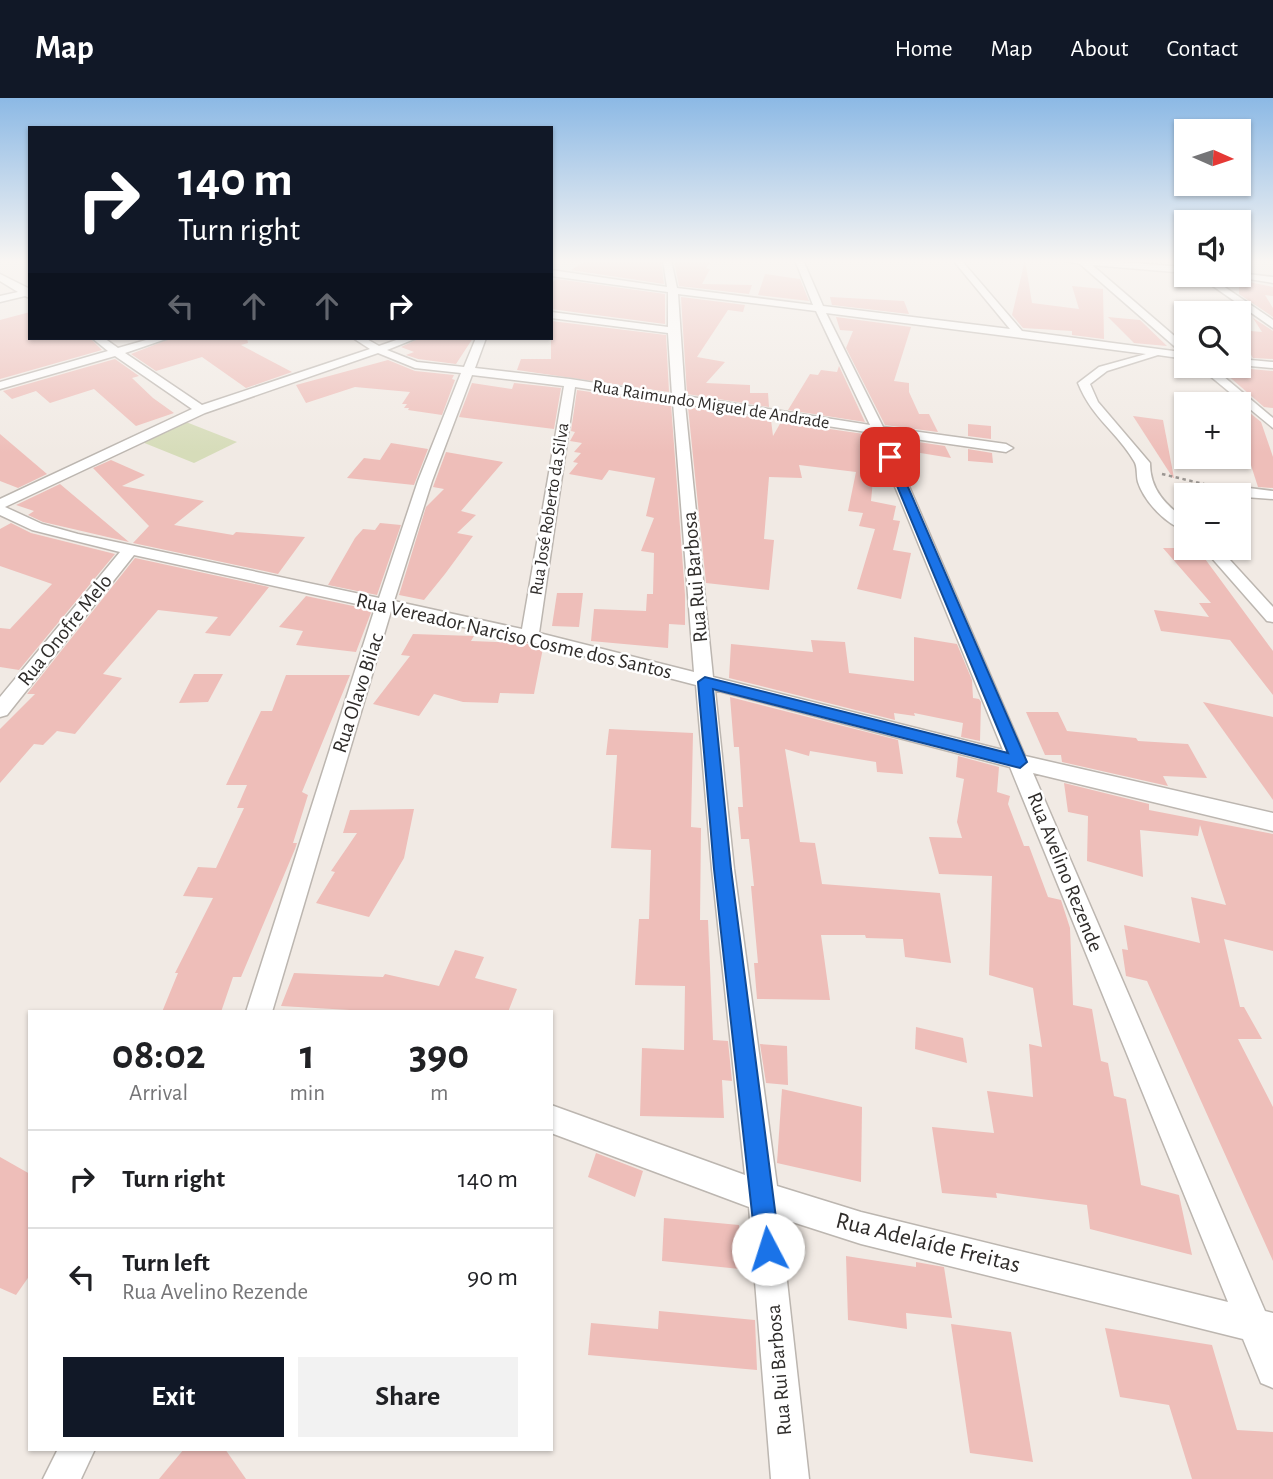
<!DOCTYPE html>
<html lang="en">
<head>
<meta charset="utf-8">
<style>
  body { margin:0; font-family:"Alegreya Sans",sans-serif; background:#f2f2f2; color:#202124; height:100vh; display:flex; flex-direction:column; font-size:26px; white-space:nowrap }
  * { box-sizing:border-box; margin:0 }
  p { font-size:23px; color:#757577 }
  .icon { flex:none; width:38px; height:38px; fill:none; stroke:currentColor; stroke-width:2; stroke-linecap:round; stroke-linejoin:round }
  .map { position:relative; flex:1; overflow:hidden }
  .drawer { position:absolute; left:28px; top:912px; width:525px; height:441px; display:flex; flex-direction:column; background:#fff; border-radius:0px; box-shadow:0 2px 5px #0004 }
  .drawer>* { flex:none }
  .hud { position:absolute; left:28px; top:28px; width:525px; height:214px; border-radius:0px; box-shadow:0 2px 5px #0004; background:#111827; color:#fff; overflow:hidden }
  .needle { width:46px; rotate:93deg }
  .buttons { position:absolute; left:1174px; top:21px; display:grid; gap:14px }
  .buttons a { display:grid; place-items:center; width:77px; height:77px; border-radius:0px; background:#fff; box-shadow:0 2px 5px #0004; font-size:35px }
  .pin { position:absolute; display:grid; place-items:center; width:60px; height:60px; color:#fff; margin:-30px; border-radius:14px; box-shadow:0 4px 10px #0006 }
  .me { position:absolute; width:77px; margin:-38px; rotate:355deg; stroke-linejoin:round; filter:drop-shadow(0 0 5px #0008) }
  .turn { display:flex; align-items:center; gap:24px; height:147px; padding:0 35px; font-size:32px }
  .turn .icon { width:91px; height:91px; stroke-width:2.5 }
  .turn b { display:block; font-size:49px; line-height:60px }
  .lanes { display:flex; align-items:center; height:66px; padding:0 35px; background:#0003; justify-content:center; gap:35px; direction:ltr }
  .lanes .off { opacity:.35 }
  .eta { display:flex; justify-content:space-evenly; align-items:center; height:119px; text-align:center }
  .eta b { font-size:42px; font-weight:700; line-height:49px }
  .primary-button { display:flex; gap:14px; margin-top:auto; padding:14px 35px }
  .primary-button a { flex:1; height:80px; border-radius:0px; background:#111827; color:#fff; font-size:28px; font-weight:700; line-height:80px; text-align:center }
  .primary-button a+a { background:#f2f2f2; color:#202124 }
  ul { padding:0; list-style:none }
  li { display:flex; align-items:center; gap:21px; height:98px; padding:0 35px; border-top:2px solid #e0e0e0 }
  li div { flex:1 }
  li b { display:block; font-size:26px }
  li em { font-style:normal }
  header { display:flex; align-items:center; gap:42px; box-sizing:border-box; height:98px; padding:0 35px; background:#111827; color:#fff }
  header strong { font-size:33px }
  nav { display:flex; gap:38px; margin-inline-start:auto; font-size:24px }
  .map>svg:first-child { display:block }
  .green { fill:#d6dcb9 }
  .building { fill:#eebeb9 }
  .lines { fill:none; stroke-linecap:round; stroke-linejoin:round }
  .minor-casing { stroke:#bcb6b0; stroke-width:3 }
  .path { stroke:#9b9692; stroke-width:2.5; stroke-dasharray:3.5 3.5; stroke-linecap:butt }
  .minor { fill:#fff; fill-rule:evenodd }
  .route { fill:#1a73e8; stroke:#114b97; stroke-width:2 }
  .labels { text-anchor:middle; dominant-baseline:central; stroke-width:5; stroke-linejoin:round; paint-order:stroke }
  .far-street-label { font-size:18px; fill:#2f2c2a; stroke:#fff }
  .street-label { font-size:21px; fill:#2f2c2a; stroke:#fff }
  .near-street-label { font-size:24px; fill:#2f2c2a; stroke:#fff }
</style>
</head>
<body>
<header>
<strong>Map</strong>
<nav><a>Home</a><a>Map</a><a>About</a><a>Contact</a></nav>
</header>
<div class="map">
<svg width="1273" height="1381" viewBox="0 0 1273 1381">
  <rect width="100%" height="100%" fill="#f1eae4"/>
  <!-- green -->
  <polygon class="green" points="186,324 237,344 194,365 142,344"/>
  <!-- building -->
  <g class="building">
    <polygon points="587,162 661,162 664,186 571,172"/>
    <polygon points="674,162 712,162 706,170 710,171 702,186 752,187 749,196 679,188"/>
    <polygon points="1025,162 1032,205 1079,211 1072,188 1103,191 1104,241 1072,237 1072,233 1023,230 1012,217"/>
    <polygon points="765,176 800,181 809,203 758,197"/>
    <polygon points="557,181 665,196 665,226 551,211 551,185"/>
    <polygon points="1239,182 1273,189 1273,198 1265,197 1273,210 1273,219 1239,196"/>
    <polygon points="681,199 745,207 743,214 728,212 697,259 725,264 706,285 750,287 750,295 768,295 769,309 687,296"/>
    <polygon points="830,199 904,203 909,216 832,207"/>
    <polygon points="30,214 30,240 90,240 102,252 0,281 0,222"/>
    <polygon points="836,219 911,229 894,283 909,285 909,294 919,316 929,316 938,334 885,327 846,250 853,233 840,232"/>
    <polygon points="1108,219 1140,222 1167,248 1134,245"/>
    <polygon points="1253,220 1273,233 1273,261 1253,260 1239,237 1239,232 1262,234"/>
    <polygon points="551,223 666,237 669,294 517,272 521,261 551,261"/>
    <polygon points="172,240 247,240 248,245 241,247 292,274 246,290 202,259 156,273 131,256"/>
    <polygon points="420,240 473,240 456,266 418,261 406,257 414,254 401,249"/>
    <polygon points="115,261 139,278 132,280 153,300 174,315 136,328 94,291 50,305 36,293 12,301 3,293"/>
    <polygon points="388,262 415,273 454,277 452,281 455,282 442,317 408,312 409,310 404,310 407,306 402,306 410,294 355,289 306,305 296,287"/>
    <polygon points="839,268 865,324 788,312 810,276 818,277 821,272 837,274"/>
    <polygon points="1217,268 1273,273 1273,310 1264,309"/>
    <polygon points="472,285 512,291 514,285 561,290 554,331 459,319"/>
    <polygon points="577,292 671,306 685,497 685,527 669,526 668,550 591,543 594,511 646,513 647,496 653,496 654,455 641,453 654,420 646,418 655,380 609,372 602,382 569,376 578,365 573,364 581,355 574,354 582,345 570,343 575,334 571,333"/>
    <polygon points="1239,306 1261,324 1273,359 1273,390 1258,389 1239,330"/>
    <polygon points="688,309 771,322 773,338 781,324 871,337 876,350 871,403 896,408 893,422 900,423 893,452 911,455 901,501 857,491 875,431 859,428 863,415 848,413 856,374 799,367 802,380 769,379 764,441 774,442 769,492 706,485"/>
    <polygon points="1133,318 1163,322 1174,380 1173,380"/>
    <polygon points="968,326 991,328 991,341 968,338"/>
    <polygon points="0,336 47,376 18,390 0,383"/>
    <polygon points="891,340 945,348 951,360 896,351"/>
    <polygon points="391,345 428,351 414,387 347,380 364,360 380,362"/>
    <polygon points="968,351 992,355 993,365 968,363"/>
    <polygon points="446,354 503,364 461,413 476,417 457,435 473,438 445,476 424,502 399,497 426,409 444,391 433,389"/>
    <polygon points="111,362 145,377 122,388 204,403 174,427 233,437 236,434 305,439 278,476 133,445 149,428 93,370"/>
    <polygon points="60,386 129,444 43,424 28,417 34,413 16,407"/>
    <polygon points="11,425 31,435 115,456 19,572 0,569 0,530 10,531 52,486 0,468 0,431"/>
    <polygon points="380,425 401,427 377,497 328,487 355,440 363,431 375,432"/>
    <polygon points="1163,450 1197,450 1273,553 1273,597 1230,542 1161,533 1154,512 1209,519 1199,505 1211,505"/>
    <polygon points="135,460 269,489 230,538 205,535 218,519 158,512 103,576 122,580 75,636 57,633 43,647 34,646 0,685 0,631 35,596 27,596"/>
    <polygon points="557,495 583,495 579,529 552,528"/>
    <polygon points="306,498 372,512 356,554 296,547 303,533 279,529"/>
    <polygon points="413,536 474,538 471,543 524,545 543,550 534,596 500,595 498,605 463,604 434,596 419,618 373,606 410,558 401,557"/>
    <polygon points="914,539 957,546 972,582 973,600 979,601 981,604 980,643 961,639 963,625 914,615 915,618 894,615 895,622 729,580 731,546 813,554 811,542 845,544 849,575 914,583"/>
    <polygon points="194,576 223,576 208,604 179,605"/>
    <polygon points="286,577 350,577 302,694 308,697 293,745 297,745 295,751 241,879 233,879 221,914 162,914 178,875 175,875 213,800 183,798 198,769 216,770 244,710 237,710 247,687 226,687 261,613 272,613"/>
    <polygon points="730,599 898,642 903,676 877,674 876,664 810,653 809,658 785,651 800,744 815,745 822,786 940,795 951,865 905,859 903,841 866,840 865,837 821,837 830,902 757,901 754,865 758,865 751,788 754,788 749,741 741,741 738,709 743,709 739,649 734,649"/>
    <polygon points="1203,604 1273,619 1273,702"/>
    <polygon points="1026,614 1058,614 1067,633 1136,640 1138,643 1188,646 1207,680 1163,678 1168,688 1062,664 1061,657 1045,657"/>
    <polygon points="609,631 693,635 691,729 701,730 700,822 708,822 713,942 728,943 732,983 722,982 724,1020 640,1018 642,950 684,952 685,888 635,887 639,821 649,821 651,752 611,750 617,657 606,657"/>
    <polygon points="958,658 999,669 997,694 1010,698 1008,706 1024,748 1029,748 1048,799 1061,802 1070,830 1073,907 1092,911 1101,963 1108,965 1114,998 1126,1001 1141,1087 1179,1097 1192,1157 1090,1131 1087,1107 996,1095 997,1100 942,1095 932,1029 994,1035 987,993 1033,999 1029,946 1042,949 1033,890 989,877 992,778 939,776 929,739 962,740 957,724 964,681 956,679"/>
    <polygon points="1064,685 1149,706 1149,712 1273,736 1273,853 1224,841 1240,909 1244,909 1262,941 1238,941 1273,1009 1273,1163 1147,883 1126,878 1122,851 1128,852 1124,827 1200,845 1191,799 1226,807 1200,727 1198,738 1140,732 1143,779 1087,763 1088,718 1068,714"/>
    <polygon points="414,711 404,760 369,819 316,805 335,774 331,773 357,735 343,735 350,712"/>
    <polygon points="455,852 484,859 475,880 517,891 508,914 384,914 281,908 294,875 383,879 385,876 439,888"/>
    <polygon points="916,929 963,940 967,965 915,951"/>
    <polygon points="760,946 787,948 788,987 766,985"/>
    <polygon points="782,991 862,1009 861,1084 777,1065"/>
    <polygon points="596,1055 643,1073 635,1099 588,1079"/>
    <polygon points="0,1059 30,1076 30,1177 16,1197 0,1190"/>
    <polygon points="664,1120 739,1127 740,1171 662,1163"/>
    <polygon points="846,1158 916,1169 916,1164 944,1169 952,1220 906,1215 907,1231 848,1222"/>
    <polygon points="659,1213 755,1222 757,1272 588,1257 591,1225 658,1231"/>
    <polygon points="951,1226 1011,1234 1033,1364 970,1355"/>
    <polygon points="1105,1230 1212,1247 1237,1332 1273,1334 1273,1381 1192,1381 1169,1307 1120,1299"/>
    <polygon points="184,1351 225,1351 246,1381 159,1381"/>
  </g>
  <g class="lines">
    <defs>
      <g id="minor">
        <path d="M663,162h8l6,28 136,17 -18,-45h8l20,46 187,23 -57,-69h8l61,71 159,21 -101,-88 -18,-4h30l94,7v6l-94,-8 94,81v13l-28,-4 -51,16 -17,13 8,18 52,61c0,27 16,42 36,57v10c-19,-4 -42,-29 -48,-48 -2,-7 0,-15 -4,-21 -17,-29 -42,-43 -56,-78l21,-16 47,-13 -320,-41 57,114 123,17 7,4 -7,4 -119,-17 138,321 248,57v18l-240,-58 232,538 8,2v75l-12,-5 -18,-44 -382,-95 -81,-26 29,261h-38l-22,-272 -198,-74v-28l194,70 -33,-306 -16,-184 -166,-43 -139,-31 -119,401h-26l129,-404 -241,-53 -127,160 -7,2v-20l120,-145 -88,-22 -32,-15v-16l192,-90 -77,-53 -115,33v-7l108,-31 -16,-13h12l14,10 35,-10h16l-44,15 77,52 168,-56 -17,-11h12l14,8 23,-8h15l-30,12 30,12 47,5 12,-29h10l-11,30 95,11 102,16 -4,-62 -117,-15v-6l117,15v-35l-117,-16v-6l116,17zM678,196l138,17 54,114 -185,-29zM378,255l37,15 46,5 -43,108 -39,117 -301,-64 -36,-10 -37,-17 200,-94zM472,277l92,11 -42,243 -128,-28 38,-120zM575,289l98,15 21,270 -155,-39zM685,306l188,29 130,317 -290,-73zM715,592l295,77 218,535 -367,-90 -84,-26 -43,-317z"/>
        <polygon points="1239,175 1273,179 1273,185 1224,177"/>
        <polygon points="0,176 30,191 30,200 25,198 0,204 0,198 18,194 0,183"/>
        <polygon points="1197,177 1207,177 1273,222 1273,230"/>
        <polygon points="1239,261 1273,264 1273,270 1239,267"/>
        <polygon points="1198,268 1211,268 1273,320 1273,330"/>
        <polygon points="1233,388 1273,393 1273,401 1218,397"/>
        <polygon points="1203,450 1219,450 1273,509 1273,524 1267,523"/>
        <polygon points="58,1351 95,1351 81,1381 43,1381"/>
      </g>
    </defs>
    <!-- minor casing -->
    <use href="#minor" class="minor-casing"/>
    <!-- path -->
    <polyline class="path" points="1162,376 1212,388"/>
    <!-- minor -->
    <use href="#minor" class="minor"/>
  </g>
  <!-- sky -->
  <linearGradient id="sky" x2="0" y2="1"><stop stop-color="#8cb9e5"/><stop offset="0.46" stop-color="#f9f6f3"/><stop offset="1" stop-color="#f9f6f3" stop-opacity="0"/></linearGradient>
  <rect width="1273" height="355" fill="url(#sky)"/>
  <!-- route -->
  <polygon class="route" points="890,356 895,359 1027,664 1020,670 713,591 731,771 780,1151 776,1159 768,1163 759,1159 756,1151 714,771 698,584 705,579 1008,655 885,359"/>
  <g class="labels">
    <!-- far-street labels -->
    <g class="far-street-label">
      <text transform="translate(711 307) rotate(9)">Rua Raimundo Miguel de Andrade</text>
      <text transform="translate(550 411) rotate(-81)">Rua José Roberto da Silva</text>
    </g>
    <!-- street labels -->
    <g class="street-label">
      <text transform="translate(695 479) rotate(-95)">Rua Rui Barbosa</text>
      <text transform="translate(65 532) rotate(-51)">Rua Onofre Melo</text>
      <text transform="translate(514 538) rotate(13)">Rua Vereador Narciso Cosme dos Santos</text>
      <text transform="translate(358 595) rotate(-72)">Rua Olavo Bilac</text>
      <text transform="translate(1065 774) rotate(68)">Rua Avelino Rezende</text>
      <text transform="translate(779 1272) rotate(-95)">Rua Rui Barbosa</text>
    </g>
    <!-- near-street labels -->
    <g class="near-street-label">
      <text transform="translate(928 1145) rotate(14)">Rua Adelaíde Freitas</text>
    </g>
  </g>
</svg>
<div class="buttons">
<a><svg class="needle" viewBox="-14 -14 28 28"><path d="M0-13l5 13h-10z" fill="#e53935"/><path d="M0 13l5-13h-10z" fill="#757577"/></svg></a>
<a><svg class="icon" aria-label="sound" viewBox="0 0 24 24"><path d="M4 9h4l5-4v14l-5-4H4zM17 9q2 3 0 6"/></svg></a>
<a><svg class="icon" aria-label="search" viewBox="0 0 24 24"><circle cx="10" cy="10" r="6"/><path d="M15 15l6 6"/></svg></a>
<a>+</a>
<a>−</a>
</div>
<div class="pin" style="left:890px;top:359px;background:#d93025"><svg class="icon" aria-label="arrive" viewBox="0 0 24 24"><path d="M6 21V4h12l-3 4 3 4H6"/></svg></div>
<svg class="me" style="left:768px;top:1151px" viewBox="-20 -20 40 40"><circle r="19" fill="#fff"/><path d="M0-13L10 11 0 6-10 11z" fill="#1a73e8"/></svg>
<div class="hud">
<div class="turn"><svg class="icon" aria-label="right" viewBox="0 0 24 24"><path d="M7 20v-9h11M14 6l5 5-5 5"/></svg><div><b>140 m</b>Turn right</div></div>
<div class="lanes"><svg class="icon off" aria-label="left" viewBox="0 0 24 24"><path d="M17 20v-9H6M10 6l-5 5 5 5"/></svg><svg class="icon off" aria-label="ahead" viewBox="0 0 24 24"><path d="M12 20V5M6 11l6-6 6 6"/></svg><svg class="icon off" aria-label="ahead" viewBox="0 0 24 24"><path d="M12 20V5M6 11l6-6 6 6"/></svg><svg class="icon" aria-label="right" viewBox="0 0 24 24"><path d="M7 20v-9h11M14 6l5 5-5 5"/></svg></div>
</div>
<section class="drawer">
<div class="eta">
<div><b>08:02</b><p>Arrival</p></div>
<div><b>1</b><p>min</p></div>
<div><b>390</b><p>m</p></div>
</div>
<ul>
<li><svg class="icon" aria-label="right" viewBox="0 0 24 24"><path d="M7 20v-9h11M14 6l5 5-5 5"/></svg><div><b>Turn right</b></div><em>140 m</em></li>
<li><svg class="icon" aria-label="left" viewBox="0 0 24 24"><path d="M17 20v-9H6M10 6l-5 5 5 5"/></svg><div><b>Turn left</b><p>Rua Avelino Rezende</p></div><em>90 m</em></li>
</ul>
<div class="primary-button"><a>Exit</a><a>Share</a></div>
</section>
</div>
</body>
</html>
